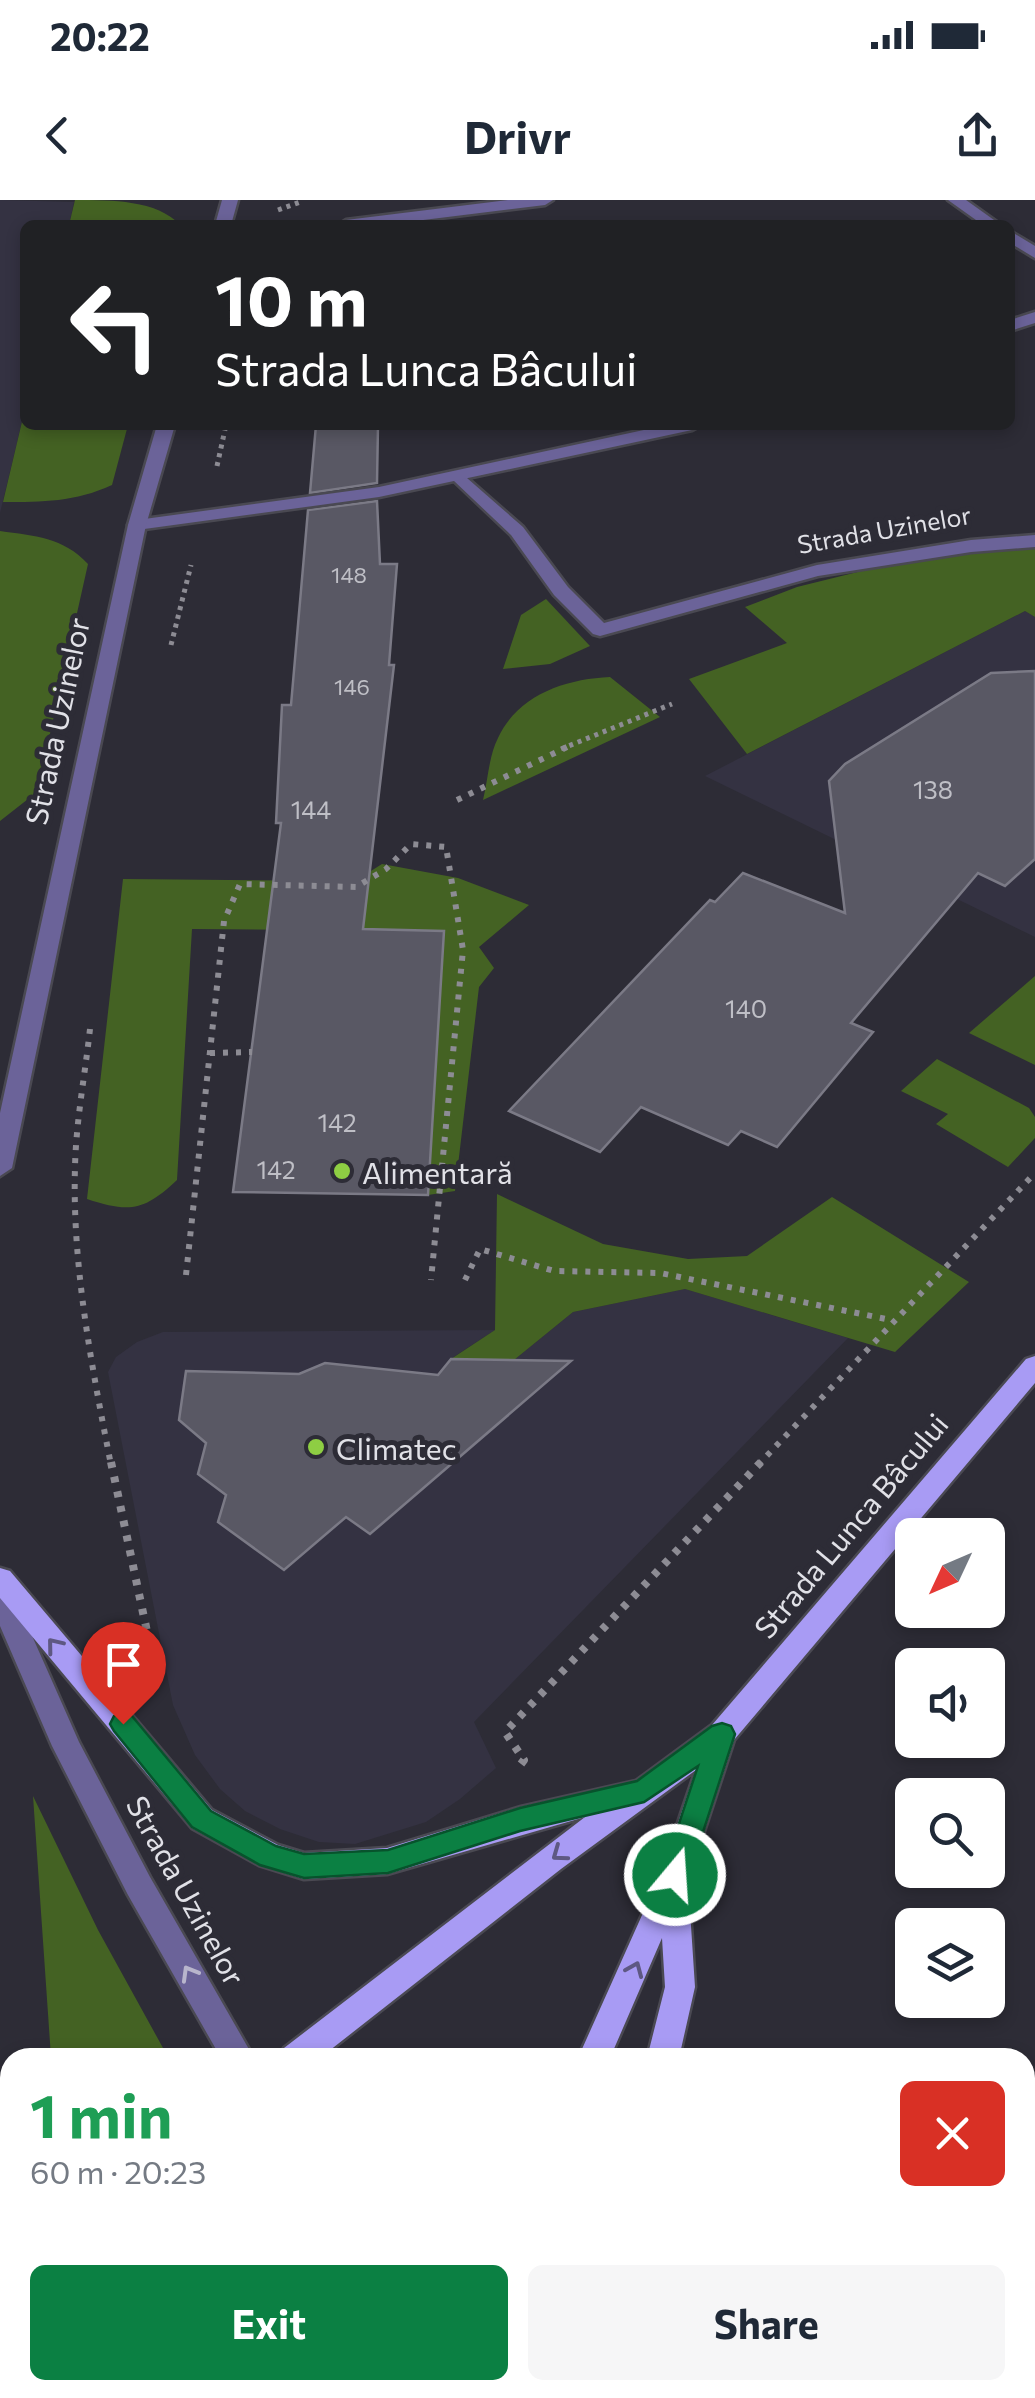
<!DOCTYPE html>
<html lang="en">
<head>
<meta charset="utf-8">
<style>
  body { margin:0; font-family:Commissioner,sans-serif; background:#f6f6f7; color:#1f2937; height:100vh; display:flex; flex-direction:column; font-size:38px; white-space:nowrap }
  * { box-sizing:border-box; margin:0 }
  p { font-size:32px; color:#747a83 }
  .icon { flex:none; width:55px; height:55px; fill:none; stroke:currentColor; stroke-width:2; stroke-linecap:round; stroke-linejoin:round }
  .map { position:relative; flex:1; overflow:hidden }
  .details { position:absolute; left:0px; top:1848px; width:1035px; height:352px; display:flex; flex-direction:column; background:#fff; border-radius:30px 30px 0 0; box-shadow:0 5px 15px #0003 }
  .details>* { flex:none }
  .guide { position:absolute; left:20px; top:20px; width:995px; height:210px; border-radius:15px; box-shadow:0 5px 15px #0003; background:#202124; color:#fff; overflow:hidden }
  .needle { width:65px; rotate:226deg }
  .buttons { position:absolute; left:895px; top:1318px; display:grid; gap:20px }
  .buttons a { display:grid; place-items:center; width:110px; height:110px; border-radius:15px; background:#fff; box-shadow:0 5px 15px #0003; font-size:50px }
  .pin { position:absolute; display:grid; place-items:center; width:85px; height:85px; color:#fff; margin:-102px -42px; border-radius:50% 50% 50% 0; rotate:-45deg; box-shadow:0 0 10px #0007 }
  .pin .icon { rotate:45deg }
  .me { position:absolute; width:110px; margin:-55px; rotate:18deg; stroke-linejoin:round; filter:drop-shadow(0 0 8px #0008) }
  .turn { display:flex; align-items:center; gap:35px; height:210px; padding:0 30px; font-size:45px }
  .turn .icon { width:130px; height:130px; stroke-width:2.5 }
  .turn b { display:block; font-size:70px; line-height:85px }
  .round { display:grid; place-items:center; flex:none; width:105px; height:105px; border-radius:15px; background:#f6f6f7 }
  .summary { display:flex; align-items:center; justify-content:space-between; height:170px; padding:0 30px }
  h1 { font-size:60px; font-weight:700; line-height:75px; color:#1e9e55 }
  .cta { display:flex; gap:20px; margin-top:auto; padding:20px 30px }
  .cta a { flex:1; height:115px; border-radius:15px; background:#0b8043; color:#fff; font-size:40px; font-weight:700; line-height:115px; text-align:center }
  .cta a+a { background:#f6f6f7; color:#1f2937 }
  .status { display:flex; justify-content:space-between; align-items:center; height:70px; padding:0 50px; background:#fff; direction:ltr }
  .status svg { height:28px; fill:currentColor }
  header { display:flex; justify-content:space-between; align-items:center; height:130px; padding:0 30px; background:#fff; font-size:45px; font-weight:700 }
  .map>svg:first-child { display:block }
  .built { fill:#343242 }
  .green { fill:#446223 }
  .building { fill:#595864; stroke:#7b7a86; stroke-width:2.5 }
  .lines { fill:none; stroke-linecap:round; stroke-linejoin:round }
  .service-casing { stroke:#4a4952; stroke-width:5 }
  .minor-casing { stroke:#4a4952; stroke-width:5 }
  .tertiary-casing { stroke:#4a4952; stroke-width:5 }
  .primary-casing { stroke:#4a4952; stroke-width:5 }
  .path-far2 { stroke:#8d8c94; stroke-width:5; stroke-dasharray:4 5; stroke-linecap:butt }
  .path-far1 { stroke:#8d8c94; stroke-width:6; stroke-dasharray:5 8; stroke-linecap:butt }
  .path { stroke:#8d8c94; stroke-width:8; stroke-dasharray:6 9; stroke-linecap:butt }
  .service { fill:#6b6399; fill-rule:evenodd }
  .minor { fill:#6b6399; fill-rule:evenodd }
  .tertiary { fill:#6b6399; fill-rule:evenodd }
  .primary { fill:#a89bf4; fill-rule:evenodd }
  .oneway { stroke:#5e5882 }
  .oneway2 { stroke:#b8b5cc }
  .route { fill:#0b8043; stroke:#07532c; stroke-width:2.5 }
  .poi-dot { fill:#8ece43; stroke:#2d2c36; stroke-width:4 }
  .labels { text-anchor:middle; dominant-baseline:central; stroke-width:10; stroke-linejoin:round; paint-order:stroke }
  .far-number-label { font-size:22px; fill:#bfbfc6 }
  .far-street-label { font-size:25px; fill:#e1e1e7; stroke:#2d2c36 }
  .number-label { font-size:25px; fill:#bfbfc6 }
  .street-label { font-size:30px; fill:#e1e1e7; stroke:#2d2c36 }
  .poi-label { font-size:30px; fill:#e1e1e7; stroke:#2d2c36; text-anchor:start }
</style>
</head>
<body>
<div class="status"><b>20:22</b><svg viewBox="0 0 49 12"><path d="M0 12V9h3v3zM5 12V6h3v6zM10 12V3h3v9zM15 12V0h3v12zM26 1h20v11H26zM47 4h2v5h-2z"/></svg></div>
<header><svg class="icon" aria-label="back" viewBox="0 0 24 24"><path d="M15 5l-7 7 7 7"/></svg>Drivr<svg class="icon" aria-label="share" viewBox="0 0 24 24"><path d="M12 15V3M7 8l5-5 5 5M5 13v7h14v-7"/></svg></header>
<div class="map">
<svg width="1035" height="2198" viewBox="0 0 1035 2198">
  <rect width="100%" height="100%" fill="#2d2c36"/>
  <!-- built -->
  <g class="built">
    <polygon points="0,0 74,2 69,25 25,25 25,209 0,313"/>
    <polygon points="1025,411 1035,417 1035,737 705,576"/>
    <polygon points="685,1089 848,1138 474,1522 496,1568 460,1599 426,1622 355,1644 319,1642 280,1629 245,1611 220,1589 195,1555 173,1505 108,1172 116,1157 137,1142 163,1132 495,1130 452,1158 514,1160 573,1112"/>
    <polygon points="750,2190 961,2190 963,2198 671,2198"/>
  </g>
  <!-- green -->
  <g class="green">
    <path d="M75,0c37,0 82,0 105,25h-111z"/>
    <path d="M25,209v16h103l-16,60c-37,17 -69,17 -109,17z"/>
    <path d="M0,331c35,5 63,6 88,33l-51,228 -37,29z"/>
    <polygon points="1035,347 1035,417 1025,411 747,554 689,479 787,443 745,407 797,387 902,361"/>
    <polygon points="546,399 590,446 550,464 503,469 521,415"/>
    <path d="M610,477l50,40 -177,83c5,-20 6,-45 15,-62 20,-43 67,-59 112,-61z"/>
    <path d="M382,664l76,14 71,27 -50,42 15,21 -15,19 -24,204 -27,4 16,-264 -252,-2 -15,251c-33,31 -47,33 -90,19l36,-320 232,2z"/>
    <polygon points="1035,776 1035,865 969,833"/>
    <polygon points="937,859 1029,908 1035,917 1035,938 1008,967 936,924 948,914 901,891"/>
    <polygon points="497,994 603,1044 688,1059 747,1056 832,997 969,1082 895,1152 685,1089 573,1112 514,1160 451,1159 495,1130"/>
    <polygon points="33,1596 98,1730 168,1857 51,1857"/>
    <polygon points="106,2190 269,2190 270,2198 103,2198"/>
  </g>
  <!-- building -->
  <g class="building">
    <polygon points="316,225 378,225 377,283 310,293"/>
    <polygon points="377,301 380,364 397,364 389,465 394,465 363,729 444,731 428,995 233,992 281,623 276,623 282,505 291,505 308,310"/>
    <polygon points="1035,471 1035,659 1005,686 978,673 851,823 873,832 777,947 741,931 728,945 641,907 600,952 509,911 710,700 715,702 743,673 845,713 829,581 845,564 991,473"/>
    <polygon points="451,1159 571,1161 370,1334 346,1317 284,1370 218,1322 226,1295 198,1274 206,1243 179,1220 186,1171 299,1174 325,1163 438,1175"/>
  </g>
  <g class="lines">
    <defs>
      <g id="service">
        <polygon points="508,0 553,0 545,5 383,25 338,25 346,20"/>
        <polygon points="948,0 966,0 1001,25 983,25"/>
        <polygon points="1010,31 1035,46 1035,58 1010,43"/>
        <polygon points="459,271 523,327 568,387 604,423 817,365 971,340 1035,335 1035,347 971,352 818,376 600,436 593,434 554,395 511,335 453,280 450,276"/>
      </g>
      <g id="minor">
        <polygon points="1035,112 1035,123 1010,131 1010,120"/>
        <polygon points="667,225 701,225 692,230 379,297 137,330 128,325 137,320 379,287"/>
      </g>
      <g id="tertiary">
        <polygon points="222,0 238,0 231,25 215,25"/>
        <polygon points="157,225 175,225 146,325 12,968 0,976 0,913 128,325"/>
        <polygon points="0,1383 10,1386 79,1542 150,1677 254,1858 221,1858 128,1695 52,1546 0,1426"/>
      </g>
      <g id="primary">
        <polygon points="1035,1156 1035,1183 734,1540 688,1680 695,1787 679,1858 647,1858 665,1787 662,1738 610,1858 578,1858 660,1675 696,1570 561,1669 320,1858 279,1858 284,1848 585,1617 387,1674 304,1679 259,1665 192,1628 0,1398 0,1368 10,1371 212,1610 278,1645 304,1653 387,1648 521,1607 636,1581 712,1525 1026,1159"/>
        <polygon points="10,2081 10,2123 0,2127 0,2086"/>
        <polygon points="380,2190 446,2190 443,2198 381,2198"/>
        <polygon points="566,2190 600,2190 599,2198 565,2198"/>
      </g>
    </defs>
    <!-- service casing -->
    <use href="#service" class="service-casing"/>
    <!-- minor casing -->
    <use href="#minor" class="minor-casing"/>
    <!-- tertiary casing -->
    <use href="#tertiary" class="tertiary-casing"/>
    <!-- primary casing -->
    <use href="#primary" class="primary-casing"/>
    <!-- path-far2 -->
    <g class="path-far2">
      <polyline points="278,10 303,1"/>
      <polyline points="217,266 226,225"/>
      <polyline points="171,445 191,365"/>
      <polyline points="561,549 672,504"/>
    </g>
    <!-- path-far1 -->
    <g class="path-far1">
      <polyline points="457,600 567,547"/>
      <path d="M90,829c-5,46 -14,92 -15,138 -3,99 17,201 36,298"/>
      <polyline points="210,853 252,852"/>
      <polyline points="186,1075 224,721 240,684 356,687 386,669 411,644 446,647 463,750 431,1080"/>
      <polyline points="465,1080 480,1049 554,1071 660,1073 891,1120"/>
      <polyline points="758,1265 1035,973"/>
    </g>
    <!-- path -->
    <g class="path">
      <polyline points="111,1262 152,1455"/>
      <polyline points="521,1564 524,1560 505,1532 761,1262"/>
    </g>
    <!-- service -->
    <use href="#service" class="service"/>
    <!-- minor -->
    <use href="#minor" class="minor"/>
    <!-- tertiary -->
    <use href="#tertiary" class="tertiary"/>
    <!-- primary -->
    <use href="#primary" class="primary"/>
  </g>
  <!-- one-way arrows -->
  <defs><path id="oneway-chevron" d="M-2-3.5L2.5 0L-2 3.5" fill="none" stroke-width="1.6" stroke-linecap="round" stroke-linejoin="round" transform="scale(2.5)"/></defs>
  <g class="oneway">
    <use href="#oneway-chevron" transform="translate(54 1445) rotate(-129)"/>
    <use href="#oneway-chevron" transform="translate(559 1654) rotate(144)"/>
    <use href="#oneway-chevron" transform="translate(635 1769) rotate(-67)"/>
  </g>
  <use class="oneway2" href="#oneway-chevron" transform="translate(189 1773) rotate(-120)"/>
  <!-- route -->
  <polygon class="route" points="123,1513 132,1516 211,1611 276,1646 304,1654 388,1650 520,1608 637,1581 712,1526 722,1523 731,1526 735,1534 689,1675 685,1683 675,1687 666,1683 662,1675 698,1566 644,1602 520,1631 388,1673 304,1678 260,1665 192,1627 114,1531 110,1524 114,1516"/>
  <!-- markers -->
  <g class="poi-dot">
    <circle cx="342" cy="971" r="10"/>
    <circle cx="316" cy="1247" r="10"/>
  </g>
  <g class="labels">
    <!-- far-number labels -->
    <g class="far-number-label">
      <text x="349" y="374">148</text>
      <text x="352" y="486">146</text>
    </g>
    <!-- far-street labels -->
    <g class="far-street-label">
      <text transform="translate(884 329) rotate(-10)">Strada Uzinelor</text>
    </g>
    <!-- number labels -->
    <g class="number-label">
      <text x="933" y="589">138</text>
      <text x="311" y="609">144</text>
      <text x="746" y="808">140</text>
      <text x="337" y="922">142</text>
      <text x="276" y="969">142</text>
    </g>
    <!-- street labels -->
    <g class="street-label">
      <text transform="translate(56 521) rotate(-78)">Strada Uzinelor</text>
      <text transform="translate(850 1325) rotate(-50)">Strada Lunca Bâcului</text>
      <text transform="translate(187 1690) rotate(61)">Strada Uzinelor</text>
    </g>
    <!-- poi labels -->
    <g class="poi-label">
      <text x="362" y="971">Alimentară</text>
      <text x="336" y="1247">Climatec</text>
    </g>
  </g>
</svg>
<div class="buttons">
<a><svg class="needle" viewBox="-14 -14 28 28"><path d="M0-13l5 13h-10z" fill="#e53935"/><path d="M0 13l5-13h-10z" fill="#747a83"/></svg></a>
<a><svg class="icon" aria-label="sound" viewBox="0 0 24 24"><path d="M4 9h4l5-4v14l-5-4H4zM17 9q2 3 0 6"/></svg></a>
<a><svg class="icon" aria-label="search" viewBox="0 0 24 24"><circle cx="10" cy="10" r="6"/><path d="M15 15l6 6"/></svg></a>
<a><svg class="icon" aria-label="layers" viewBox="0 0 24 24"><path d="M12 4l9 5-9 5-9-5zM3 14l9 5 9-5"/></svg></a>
</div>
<div class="pin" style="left:123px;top:1524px;background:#d93025"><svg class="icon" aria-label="arrive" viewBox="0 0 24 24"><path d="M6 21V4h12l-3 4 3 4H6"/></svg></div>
<svg class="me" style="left:675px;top:1675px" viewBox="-20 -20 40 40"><circle r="17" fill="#0b8043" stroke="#fff" stroke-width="3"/><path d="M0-11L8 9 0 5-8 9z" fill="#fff"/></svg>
<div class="guide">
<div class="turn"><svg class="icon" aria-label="left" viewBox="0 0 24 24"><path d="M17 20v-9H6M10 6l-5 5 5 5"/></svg><div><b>10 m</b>Strada Lunca Bâcului</div></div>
</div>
<section class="details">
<div class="summary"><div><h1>1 min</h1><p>60 m · 20:23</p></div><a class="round" style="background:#d93025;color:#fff"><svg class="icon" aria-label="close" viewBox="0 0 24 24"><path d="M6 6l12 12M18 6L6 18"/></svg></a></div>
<div class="cta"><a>Exit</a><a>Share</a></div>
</section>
</div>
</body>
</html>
